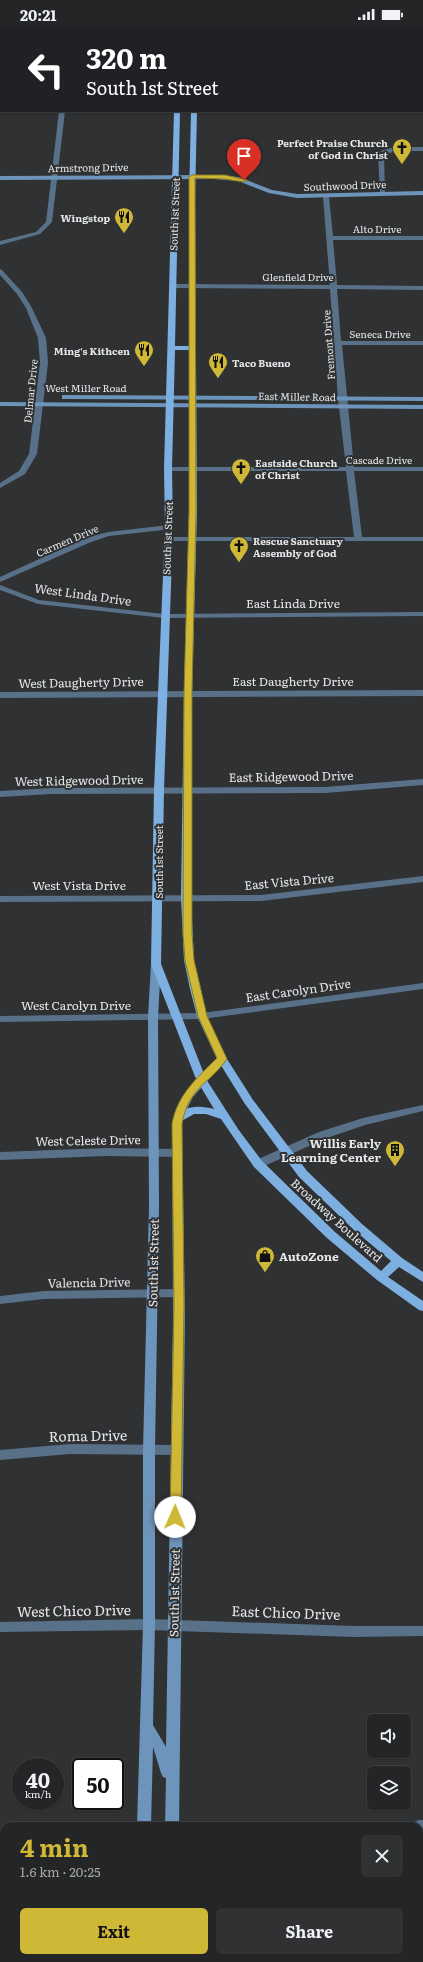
<!DOCTYPE html>
<html lang="en">
<head>
<meta charset="utf-8">
<style>
  body { margin:0; font-family:Literata,serif; background:#2f3132; color:#f1f3f6; height:100vh; display:flex; flex-direction:column; font-size:15px; white-space:nowrap }
  * { box-sizing:border-box; margin:0 }
  p { font-size:13px; color:#a3a5a7 }
  .icon { flex:none; width:22px; height:22px; fill:none; stroke:currentColor; stroke-width:2; stroke-linecap:round; stroke-linejoin:round }
  .map { position:relative; flex:1; overflow:hidden }
  .sheet { position:absolute; left:0px; top:1794px; width:423px; height:140px; display:flex; flex-direction:column; background:#232526; border-radius:12px 12px 0 0; box-shadow:0 1px 3px #0004,0 0 0 1px #404243 }
  .sheet>* { flex:none }
  .guide { position:absolute; left:0px; top:0px; width:423px; height:84px; box-shadow:0 1px 3px #0004,0 0 0 1px #404243; background:#202124; color:#fff; overflow:hidden }
  .buttons { position:absolute; left:367px; top:1686px; display:grid; gap:8px }
  .buttons a { display:grid; place-items:center; width:44px; height:44px; border-radius:6px; background:#232526; box-shadow:0 1px 3px #0004,0 0 0 1px #404243; font-size:20px }
  .speed { position:absolute; left:12px; top:1730px; display:flex; gap:8px; font-size:20px; font-weight:700; text-align:center }
  .speed>* { display:grid; place-content:center; width:52px; height:52px; border-radius:50%; background:#232526; box-shadow:0 1px 3px #0004,0 0 0 1px #404243; line-height:1 }
  .speed small { font-size:10px; font-weight:400 }
  .speed .limit { border:2px solid #111; border-radius:6px; background:#fff; color:#111 }
  .pin { position:absolute; display:grid; place-items:center; width:34px; height:34px; color:#fff; margin:-41px -17px; border-radius:50% 50% 50% 0; rotate:-45deg; box-shadow:0 0 4px #0007 }
  .pin .icon { rotate:45deg }
  .me { position:absolute; width:44px; margin:-22px; rotate:1deg; stroke-linejoin:round; filter:drop-shadow(0 0 3px #0008) }
  .turn { display:flex; align-items:center; gap:14px; height:84px; padding:0 20px; font-size:18px }
  .turn .icon { width:52px; height:52px; stroke-width:2.5 }
  .turn b { display:block; font-size:28px; line-height:34px }
  .round { display:grid; place-items:center; flex:none; width:42px; height:42px; border-radius:6px; background:#2f3132 }
  .headline { display:flex; align-items:center; justify-content:space-between; height:68px; padding:0 20px }
  h1 { font-size:24px; font-weight:700; line-height:30px; color:#d0b837 }
  .primary-button { display:flex; gap:8px; margin-top:auto; padding:8px 20px }
  .primary-button a { flex:1; height:46px; border-radius:6px; background:#d0b837; color:#111; font-size:16px; font-weight:700; line-height:46px; text-align:center }
  .primary-button a+a { background:#2f3132; color:#f1f3f6 }
  .status { display:flex; justify-content:space-between; align-items:center; height:28px; padding:0 20px; background:#232526; direction:ltr }
  .status svg { height:11px; fill:currentColor }
  .map>svg:first-child { display:block }
  .lines { fill:none; stroke-linecap:round; stroke-linejoin:round }
  .street { fill:#587189; fill-rule:evenodd }
  .secondary { fill:#6d94ba; fill-rule:evenodd }
  .primary { fill:#7db0e1; fill-rule:evenodd }
  .route { fill:#d0b837; stroke:#877824 }
  .labels { text-anchor:middle; dominant-baseline:central; stroke-width:4; stroke-linejoin:round; paint-order:stroke }
  .far-poi-label { font-size:10px; font-weight:bold; fill:#e6e7e8; stroke:#2f3133; text-anchor:end }
  .far-street-label { font-size:10px; fill:#e6e7e8; stroke:#2f3133 }
  .street-label { font-size:12px; fill:#e6e7e8; stroke:#2f3133 }
  .poi-label { font-size:12px; font-weight:bold; fill:#e6e7e8; stroke:#2f3133; text-anchor:end }
  .near-street-label { font-size:14px; fill:#e6e7e8; stroke:#2f3133 }
</style>
</head>
<body>
<div class="status"><b>20:21</b><svg viewBox="0 0 49 12"><path d="M0 12V9h3v3zM5 12V6h3v6zM10 12V3h3v9zM15 12V0h3v12zM26 1h20v11H26zM47 4h2v5h-2z"/></svg></div>
<div class="map">
<svg width="423" height="1934" viewBox="0 0 423 1934">
  <rect width="100%" height="100%" fill="#2f3133"/>
  <g class="lines">
    <!-- street -->
    <g class="street">
      <polygon points="46,0 194,0 195,1 47,1"/>
      <polygon points="208,0 423,0 423,3 422,1"/>
      <rect x="422" y="35" width="1" height="4"/>
      <rect x="422" y="77" width="1" height="4"/>
      <polygon points="59,83 65,83 52,194 40,206 0,217 0,213 36,204 46,194"/>
      <polygon points="396,119 423,119 423,123 396,123 384,127 385,165 380,166 378,126 383,122"/>
      <polygon points="326,167 329,169 333,208 423,208 423,212 333,212 337,257 423,258 423,262 337,261 341,313 423,313 423,317 342,317 354,439 423,439 423,443 354,443 362,509 423,509 423,513 165,513 165,509 354,509 346,443 168,443 164,441 168,439 346,439 338,371 330,261 173,260 170,258 173,256 330,257 323,169"/>
      <polygon points="0,241 2,242 22,264 32,280 46,310 48,335 37,426 25,446 0,460 0,455 19,443 29,426 40,335 38,310 26,280 17,266 0,247"/>
      <polygon points="169,497 172,497 172,501 109,508 91,514 0,554 0,549 85,510 108,504"/>
      <polygon points="0,557 39,572 164,586 423,584 423,588 164,590 38,576 0,562"/>
      <polygon points="423,662 423,668 0,670 0,664"/>
      <polygon points="423,751 423,757 325,765 52,766 0,769 0,763 52,760 325,759"/>
      <polygon points="423,848 423,854 261,873 0,874 0,868 261,867"/>
      <polygon points="423,955 423,961 202,991 0,994 0,988 202,985"/>
      <polygon points="423,1077 423,1083 365,1097 327,1110 262,1139 254,1139 253,1136 254,1133 319,1104 363,1090"/>
      <polygon points="107,1120 176,1121 181,1125 176,1129 107,1128 0,1132 0,1124"/>
      <polygon points="179,1261 183,1262 185,1265 183,1268 179,1269 44,1271 0,1276 0,1268 44,1263"/>
      <polygon points="70,1416 176,1417 180,1419 182,1422 180,1425 176,1427 70,1426 0,1432 0,1422"/>
      <polygon points="149,1591 354,1598 423,1598 423,1608 354,1609 149,1602 0,1604 0,1594"/>
      <polygon points="419,1792 423,1792 423,1804 419,1804 419,1798 412,1798 414,1794"/>
    </g>
    <!-- secondary -->
    <g class="secondary">
      <polygon points="215,147 239,149 272,162 297,166 423,163 423,167 297,170 269,165 238,153 215,151 0,152 0,148"/>
      <polygon points="62,367 423,369 423,373 65,371 62,371"/>
      <polygon points="0,374 423,377 423,381 0,378"/>
      <path d="M156,933l5,3 -3,53 1,190 -4,243v174l-2,101 13,22 7,-430 -1,-193c7,-29 26,-47 46,-67l4,-1 5,3 -34,38 -8,16 -3,11 3,193 -6,509h-14l1,-48 -3,-1 -2,-4 -8,-26 -2,79h-14l6,-202v-174l6,-243 -1,-190 3,-53z"/>
      <rect x="133" y="1930" width="14" height="4"/>
      <rect x="163" y="1930" width="14" height="4"/>
    </g>
    <!-- primary -->
    <g class="primary">
      <rect x="179" y="0" width="6" height="1"/>
      <rect x="193" y="0" width="6" height="1"/>
      <path d="M174,83h6l-5,235h14v-146l2,-89h6l-2,89 2,312 -5,181 -1,205 3,62 13,56 20,43 26,41 54,71 55,53 40,34 21,14v10l-24,-15 -11,10 35,24v10l-4,-1 -42,-30 -50,-42 -73,-71 -33,-48 -15,-5h-12l-16,9 -5,-4c9,-14 27,-14 41,-10l-18,-30 -45,-115 3,-174 11,-263 -1,-58zM175,322h14v162l-5,181 -3,205 3,62 6,29 7,27 20,43 28,45 54,73 55,53 37,31 -10,10 -46,-39 -73,-71 -24,-32 -32,-50 -45,-115 3,-174 9,-263 -1,-58z"/>
    </g>
  </g>
  <!-- route -->
  <path class="route" d="M192,147h33l22,5 -3,2 -19,-3 -30,-1 1,334 -4,181v241l2,26 13,56 20,43c-18,25 -39,29 -45,65l2,181 -3,212 -2,3h-8l-1,-3 4,-212 -2,-181c5,-29 25,-46 45,-66l-19,-42 -13,-56 -2,-26 1,-241 5,-181v-335z"/>
  <!-- icons -->
  <defs>
    <symbol id="church-pin" viewBox="-11 -11 22 30"><path d="M0 17L-7.5 6A9.5 9.5 0 1 1 7.5 6Z" fill="#d0b837" stroke="#2f3133"/><path d="M-1.2-6h2.4v3.5h3.3v2.4h-3.3V6h-2.4V-.1h-3.3v-2.4h3.3Z" fill="#111"/></symbol>
    <symbol id="restaurant-pin" viewBox="-11 -11 22 30"><path d="M0 17L-7.5 6A9.5 9.5 0 1 1 7.5 6Z" fill="#d0b837" stroke="#2f3133"/><path d="M-5-6h1v4h1v-4h1v4h1v-4h1v5L-1.5 .5V6h-2V.5L-5-1ZM5-6V6H3V1.5H1.5Q1.5-4 5-6Z" fill="#111"/></symbol>
    <symbol id="building-pin" viewBox="-11 -11 22 30"><path d="M0 17L-7.5 6A9.5 9.5 0 1 1 7.5 6Z" fill="#d0b837" stroke="#2f3133"/><path d="M-4-6H4V6H1V3H-1V6H-4ZM-2.5-4.3h1.7v1.8h-1.7ZM.8-4.3h1.7v1.8H.8ZM-2.5-1h1.7V.8h-1.7ZM.8-1h1.7V.8H.8Z" fill="#111"/></symbol>
    <symbol id="shop-pin" viewBox="-11 -11 22 30"><path d="M0 17L-7.5 6A9.5 9.5 0 1 1 7.5 6Z" fill="#d0b837" stroke="#2f3133"/><path d="M-5-2.5h2.3a2.7 3.5 0 0 1 5.4 0H5L5.5 6h-11ZM-1.5-2.5h3a1.5 2.3 0 0 0-3 0Z" fill="#111"/></symbol>
  </defs>
  <g fill-rule="evenodd">
    <use href="#church-pin" x="391" y="109" width="22" height="30"/>
    <use href="#restaurant-pin" x="113" y="178" width="22" height="30"/>
    <use href="#restaurant-pin" x="133" y="311" width="22" height="30"/>
    <use href="#restaurant-pin" x="207" y="323" width="22" height="30"/>
    <use href="#church-pin" x="230" y="429" width="22" height="30"/>
    <use href="#church-pin" x="228" y="507" width="22" height="30"/>
    <use href="#building-pin" x="384" y="1111" width="22" height="30"/>
    <use href="#shop-pin" x="254" y="1217" width="22" height="30"/>
  </g>
  <g class="labels">
    <!-- far-poi labels -->
    <g class="far-poi-label">
      <text x="388" y="114">Perfect Praise Church<tspan x="388" dy="12">of God in Christ</tspan></text>
      <text x="110" y="189">Wingstop</text>
      <text x="130" y="322">Ming's Kithcen</text>
      <text x="232" y="334" text-anchor="start">Taco Bueno</text>
      <text x="255" y="434" text-anchor="start">Eastside Church<tspan x="255" dy="12">of Christ</tspan></text>
      <text x="253" y="512" text-anchor="start">Rescue Sanctuary<tspan x="253" dy="12">Assembly of God</tspan></text>
    </g>
    <!-- far-street labels -->
    <g class="far-street-label">
      <text transform="translate(88 139) rotate(-1)">Armstrong Drive</text>
      <text transform="translate(345 157) rotate(-2)">Southwood Drive</text>
      <text transform="translate(174 186) rotate(-88)">South 1st Street</text>
      <text x="377" y="200">Alto Drive</text>
      <text x="298" y="248">Glenfield Drive</text>
      <text x="380" y="305">Seneca Drive</text>
      <text transform="translate(328 317) rotate(-94)">Fremont Drive</text>
      <text x="86" y="359">West Miller Road</text>
      <text transform="translate(30 363) rotate(-84)">Delmar Drive</text>
      <text transform="translate(297 368) rotate(1)">East Miller Road</text>
      <text x="379" y="431">Cascade Drive</text>
      <text transform="translate(167 510) rotate(-88)">South 1st Street</text>
      <text transform="translate(67 512) rotate(-23)">Carmen Drive</text>
      <text transform="translate(158 834) rotate(-90)">South 1st Street</text>
    </g>
    <!-- street labels -->
    <g class="street-label">
      <text transform="translate(83 566) rotate(8)">West Linda Drive</text>
      <text x="293" y="575">East Linda Drive</text>
      <text x="293" y="653">East Daugherty Drive</text>
      <text transform="translate(81 654) rotate(-1)">West Daugherty Drive</text>
      <text transform="translate(291 748) rotate(-1)">East Ridgewood Drive</text>
      <text transform="translate(79 752) rotate(-1)">West Ridgewood Drive</text>
      <text transform="translate(289 853) rotate(-5)">East Vista Drive</text>
      <text x="79" y="857">West Vista Drive</text>
      <text transform="translate(298 962) rotate(-8)">East Carolyn Drive</text>
      <text x="76" y="977">West Carolyn Drive</text>
      <text transform="translate(88 1112) rotate(-1)">West Celeste Drive</text>
      <text transform="translate(337 1192) rotate(42)">Broadway Boulevard</text>
      <text transform="translate(153 1235) rotate(-89)">South 1st Street</text>
      <text transform="translate(89 1254) rotate(-1)">Valencia Drive</text>
      <text transform="translate(174 1565) rotate(-89)">South 1st Street</text>
    </g>
    <!-- poi labels -->
    <g class="poi-label">
      <text x="381" y="1115">Willis Early<tspan x="381" dy="14">Learning Center</tspan></text>
      <text x="279" y="1228" text-anchor="start">AutoZone</text>
    </g>
    <!-- near-street labels -->
    <g class="near-street-label">
      <text transform="translate(88 1407) rotate(-1)">Roma Drive</text>
      <text transform="translate(74 1582) rotate(-1)">West Chico Drive</text>
      <text transform="translate(286 1584) rotate(2)">East Chico Drive</text>
    </g>
  </g>
</svg>
<div class="buttons">
<a><svg class="icon" aria-label="sound" viewBox="0 0 24 24"><path d="M4 9h4l5-4v14l-5-4H4zM17 9q2 3 0 6"/></svg></a>
<a><svg class="icon" aria-label="layers" viewBox="0 0 24 24"><path d="M12 4l9 5-9 5-9-5zM3 14l9 5 9-5"/></svg></a>
</div>
<div class="speed"><div>40<small>km/h</small></div><div class="limit">50</div></div>
<div class="pin" style="left:244px;top:152px;background:#d93025"><svg class="icon" aria-label="arrive" viewBox="0 0 24 24"><path d="M6 21V4h12l-3 4 3 4H6"/></svg></div>
<svg class="me" style="left:175px;top:1489px" viewBox="-20 -20 40 40"><circle r="19" fill="#fff"/><path d="M0-13L10 11 0 6-10 11z" fill="#d0b837"/></svg>
<div class="guide">
<div class="turn"><svg class="icon" aria-label="left" viewBox="0 0 24 24"><path d="M17 20v-9H6M10 6l-5 5 5 5"/></svg><div><b>320 m</b>South 1st Street</div></div>
</div>
<section class="sheet">
<div class="headline"><div><h1>4 min</h1><p>1.6 km · 20:25</p></div><a class="round"><svg class="icon" aria-label="close" viewBox="0 0 24 24"><path d="M6 6l12 12M18 6L6 18"/></svg></a></div>
<div class="primary-button"><a>Exit</a><a>Share</a></div>
</section>
</div>
</body>
</html>
